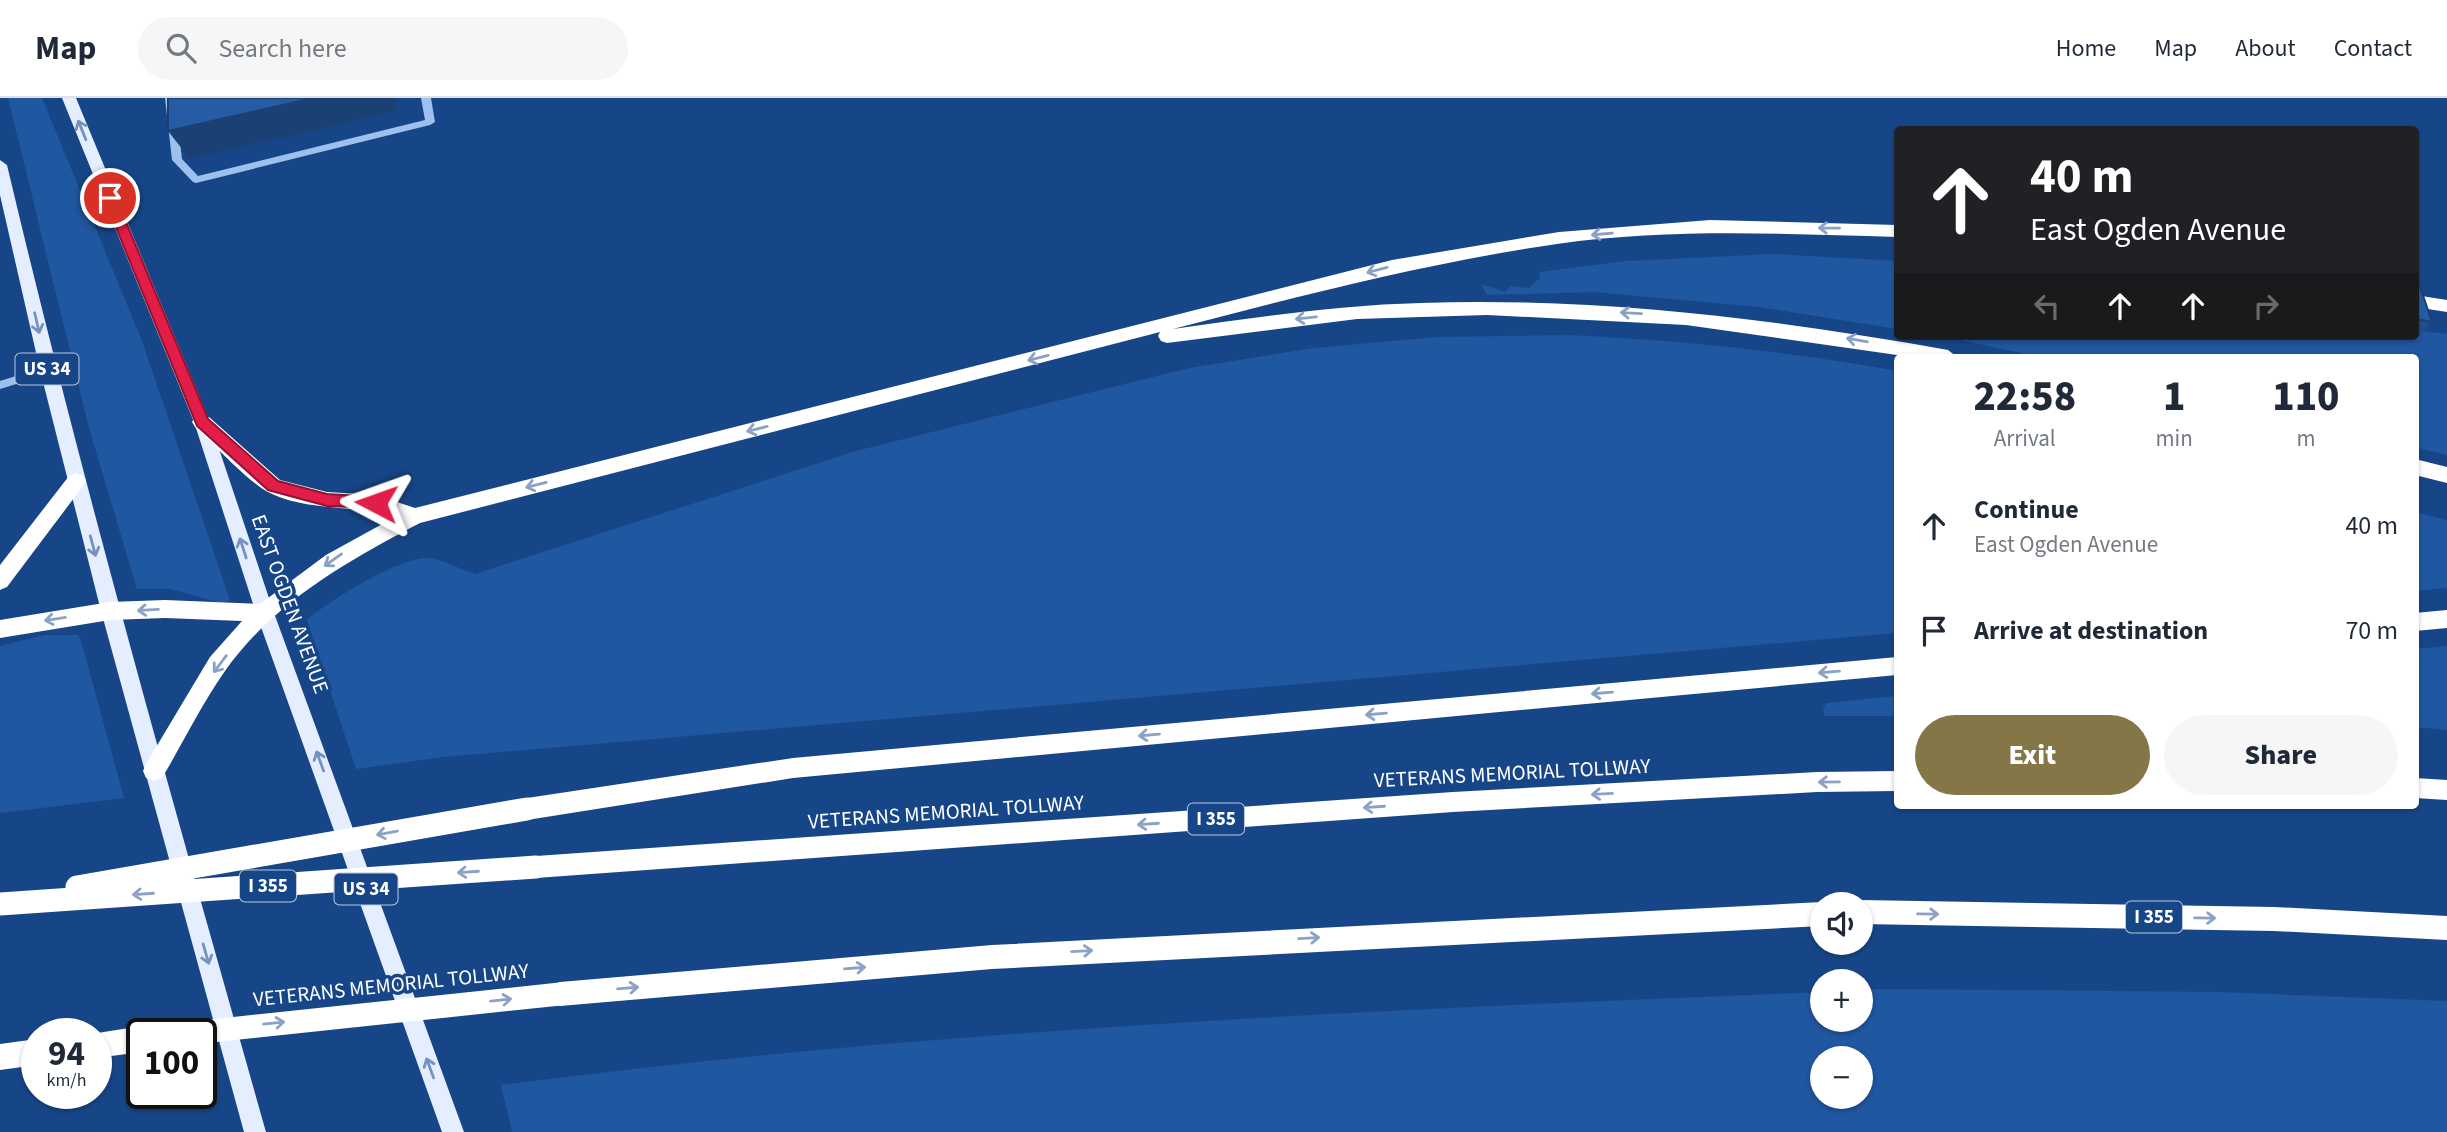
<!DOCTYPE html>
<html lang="en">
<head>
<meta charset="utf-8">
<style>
  body { margin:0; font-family:"Source Sans 3",sans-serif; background:#f6f6f7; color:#1f2937; height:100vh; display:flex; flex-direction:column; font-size:26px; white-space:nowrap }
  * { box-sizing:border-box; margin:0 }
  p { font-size:23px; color:#747a83 }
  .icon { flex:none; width:38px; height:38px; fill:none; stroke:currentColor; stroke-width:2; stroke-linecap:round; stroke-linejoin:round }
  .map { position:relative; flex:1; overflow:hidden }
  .panel { position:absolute; left:1894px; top:256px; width:525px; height:455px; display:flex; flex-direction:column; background:#fff; border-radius:7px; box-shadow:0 2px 5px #0004 }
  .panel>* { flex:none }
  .hud { position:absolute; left:1894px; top:28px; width:525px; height:214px; border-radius:7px; box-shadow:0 2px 5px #0004; background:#202124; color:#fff; overflow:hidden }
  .fabs { position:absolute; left:1810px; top:794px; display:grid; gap:14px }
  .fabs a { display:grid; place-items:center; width:63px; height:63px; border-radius:50%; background:#fff; box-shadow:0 2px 5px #0004; font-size:35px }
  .speed { position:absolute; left:21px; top:920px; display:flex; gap:14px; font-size:35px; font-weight:700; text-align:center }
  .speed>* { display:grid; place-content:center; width:91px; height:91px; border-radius:50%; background:#fff; box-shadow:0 2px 5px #0004; line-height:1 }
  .speed small { font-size:18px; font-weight:400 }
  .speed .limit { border:4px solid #111; border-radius:10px; background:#fff; color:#111 }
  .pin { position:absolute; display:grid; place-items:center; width:60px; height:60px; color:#fff; margin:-30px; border:4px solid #fff; border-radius:50%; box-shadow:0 2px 7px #0007 }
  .me { position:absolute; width:77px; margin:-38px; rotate:274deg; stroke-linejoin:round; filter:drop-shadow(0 0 5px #0008) }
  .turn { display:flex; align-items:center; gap:24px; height:147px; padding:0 21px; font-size:32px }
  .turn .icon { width:91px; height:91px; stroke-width:2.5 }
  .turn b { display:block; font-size:49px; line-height:60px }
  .lanes { display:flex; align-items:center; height:66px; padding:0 21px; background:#0003; justify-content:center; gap:35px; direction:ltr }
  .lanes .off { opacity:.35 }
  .eta { display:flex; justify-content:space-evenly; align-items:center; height:119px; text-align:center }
  .eta b { font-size:42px; font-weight:800; line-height:49px }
  .action { display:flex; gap:14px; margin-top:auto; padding:14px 21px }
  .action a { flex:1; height:80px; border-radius:42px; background:#847647; color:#fff; font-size:28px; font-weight:800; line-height:80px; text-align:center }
  .action a+a { background:#f6f6f7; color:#1f2937 }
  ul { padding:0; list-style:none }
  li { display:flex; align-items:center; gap:21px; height:105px; padding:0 21px }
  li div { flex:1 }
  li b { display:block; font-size:26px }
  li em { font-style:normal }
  header { display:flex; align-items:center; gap:42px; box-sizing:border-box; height:98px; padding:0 35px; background:#fff; border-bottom:2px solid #e0e1e3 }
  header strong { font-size:33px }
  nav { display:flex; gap:38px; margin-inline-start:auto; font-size:24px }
  .search { width:490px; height:63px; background:#f6f6f7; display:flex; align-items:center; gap:18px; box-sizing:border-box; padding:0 24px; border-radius:38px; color:#747a83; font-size:26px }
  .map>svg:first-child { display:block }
  .green { fill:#2057a1; fill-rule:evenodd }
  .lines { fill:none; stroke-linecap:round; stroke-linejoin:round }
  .minor { fill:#9ec0ee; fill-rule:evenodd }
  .major { fill:#e5eeff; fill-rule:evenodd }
  .highway { fill:#fff; fill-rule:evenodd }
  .highway-bridge { stroke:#fff; stroke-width:23 }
  .wall { fill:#214f8f }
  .shaded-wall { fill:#1b4074 }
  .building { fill:#265ca6; stroke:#1b4074; stroke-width:2 }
  .oneway { stroke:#7492be }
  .oneway2 { stroke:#8ba2c4 }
  .route { fill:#e11d48; stroke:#92132f; stroke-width:2 }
  .labels { text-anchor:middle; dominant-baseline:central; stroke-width:7; stroke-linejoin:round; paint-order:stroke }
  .shield { fill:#174688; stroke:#b9c8db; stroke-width:2 }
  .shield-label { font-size:19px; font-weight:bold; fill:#fff }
  .street-label { font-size:21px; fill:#fff; stroke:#174688 }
</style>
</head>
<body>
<header>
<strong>Map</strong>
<div class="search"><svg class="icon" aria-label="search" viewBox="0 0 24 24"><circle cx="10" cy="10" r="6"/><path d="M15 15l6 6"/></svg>Search here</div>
<nav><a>Home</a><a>Map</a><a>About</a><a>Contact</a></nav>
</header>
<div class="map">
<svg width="2447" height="1034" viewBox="0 0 2447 1034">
  <rect width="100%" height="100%" fill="#174688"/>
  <!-- green -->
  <g class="green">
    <polygon points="8,0 42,0 142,243 230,502 222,505 170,491 137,491 89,330"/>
    <polygon points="1775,156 1897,163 1897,231 1759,209 1593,194 1487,197 1481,186 1505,194 1511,188 1529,190 1540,180 1539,174 1626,163"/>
    <polygon points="2415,232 2447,236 2447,357 2415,349 2415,259 2040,259 1942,238 2415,238"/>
    <path d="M1567,237c111,5 220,16 330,36v262l-1454,124 -87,12 -49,-149c23,-20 91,-62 121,-62 14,1 34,12 47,16l381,-123 333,-83 125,-20 123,-11z"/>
    <polygon points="2415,414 2447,422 2447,490 2415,493"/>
    <polygon points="45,537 78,537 82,546 124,700 0,715 0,548"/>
    <polygon points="2447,548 2447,632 2415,629 2415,551"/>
    <polygon points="1897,598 1897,618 1825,618 1823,611 1826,605"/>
    <path d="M1882,891l336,3 229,9v131h-1935l-11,-47c438,-57 880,-75 1321,-93v28h38v-30zM1822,961h38v38h-38z"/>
  </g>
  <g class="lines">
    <!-- minor -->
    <g class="minor">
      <polygon points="165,0 175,0 182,61 198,78 425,22 421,0 431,0 435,24 430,27 196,85 193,84 172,62"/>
      <polygon points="48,268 53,272 52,275 0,291 0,283"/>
    </g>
    <!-- major -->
    <g class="major">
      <polygon points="62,0 76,0 210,324 274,515 464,1034 442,1034 256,515 194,324"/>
      <path d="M0,62l7,5c77,325 168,646 259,967h-22l-143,-521 -61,-241 -40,-175z"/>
    </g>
    <!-- highway -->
    <g class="highway">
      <path d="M1710,122l187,5v12c-113,-3 -227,-9 -340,7 -131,19 -257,52 -384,85 82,-11 164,-24 248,-26 177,-6 353,16 527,47l9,7h-46l-225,-32 -199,-10 -130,4 -190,24 -6,-2 -3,-5 2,-4 -740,191c-73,38 -147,80 -195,148 -24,34 -42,72 -63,107l-8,3 -8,-3 -3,-7 3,-7 64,-107 32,-36 -77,-3 -55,2 -110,18v-18l110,-18 55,-2 95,4 66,-49 69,-38c-41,-13 -88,-5 -127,-25 -21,-11 -54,-48 -73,-65l-3,-5 3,-5h14l71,63 47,12 49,3 39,13 977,-248 167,-28z"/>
      <polygon points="2415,197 2447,202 2447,214 2415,209"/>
      <polygon points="2415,361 2447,369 2447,385 2415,377"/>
      <polygon points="76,375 83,378 86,383 83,388 7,489 0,492 0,467 69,378"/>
      <polygon points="2447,512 2447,530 2415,533 2415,515"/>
      <polygon points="1897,559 1897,577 793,680 527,722 519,718 516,711 519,704 527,700 793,660"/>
      <polygon points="1897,673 1897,693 1817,694 1453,714 536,780 528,777 524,769 528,761 536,758 1453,694 1817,674"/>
      <polygon points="2415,680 2447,682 2447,702 2415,700"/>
      <polygon points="1860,802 2274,809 2447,818 2447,842 2274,833 1860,826 1860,807 1851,807"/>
      <polygon points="1822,804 1828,807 1822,807 1822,828 992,871 560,908 551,905 548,896 551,887 560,884 992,847"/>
      <polygon points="142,928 153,936 142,936 142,954 96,960 96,936 91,936"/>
      <polygon points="37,941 37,967 0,972 0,946"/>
    </g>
    <!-- highway-bridge -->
    <g class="highway-bridge">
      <polyline points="77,789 527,711"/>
      <polyline points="0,806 536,769"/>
      <polyline points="182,936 560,896"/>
    </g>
  </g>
  <!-- wall -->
  <polygon class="wall" points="2415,174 2432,224 2419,237 2415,236"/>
  <!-- shaded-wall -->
  <polygon class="shaded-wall" points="313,0 394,0 396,13 190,61 168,33"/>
  <!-- building -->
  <g class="building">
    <polygon points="168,0 313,0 168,33"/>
    <polygon points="2415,174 2432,224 2415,221"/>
  </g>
  <!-- one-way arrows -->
  <defs><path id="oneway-shaft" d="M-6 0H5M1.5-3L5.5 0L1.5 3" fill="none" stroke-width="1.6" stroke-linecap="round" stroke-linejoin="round" transform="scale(1.75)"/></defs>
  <g class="oneway">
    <use href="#oneway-shaft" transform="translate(82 32) rotate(-112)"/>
    <use href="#oneway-shaft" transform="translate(37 225) rotate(77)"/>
    <use href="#oneway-shaft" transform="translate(93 448) rotate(75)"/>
    <use href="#oneway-shaft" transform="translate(243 450) rotate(-108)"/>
    <use href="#oneway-shaft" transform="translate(320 663) rotate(-110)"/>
    <use href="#oneway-shaft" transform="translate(206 856) rotate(74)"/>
    <use href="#oneway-shaft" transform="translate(430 970) rotate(-110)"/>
  </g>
  <g class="oneway2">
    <use href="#oneway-shaft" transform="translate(1829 130) rotate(-179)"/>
    <use href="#oneway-shaft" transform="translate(1602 136) rotate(175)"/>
    <use href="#oneway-shaft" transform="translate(1377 172) rotate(165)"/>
    <use href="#oneway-shaft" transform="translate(1631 215) rotate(-177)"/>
    <use href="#oneway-shaft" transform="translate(1306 220) rotate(174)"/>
    <use href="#oneway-shaft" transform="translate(1857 242) rotate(-170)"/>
    <use href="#oneway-shaft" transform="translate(1038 260) rotate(166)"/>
    <use href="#oneway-shaft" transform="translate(757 331) rotate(166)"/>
    <use href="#oneway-shaft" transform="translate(536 387) rotate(166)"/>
    <use href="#oneway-shaft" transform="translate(333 462) rotate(145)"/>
    <use href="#oneway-shaft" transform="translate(148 512) rotate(177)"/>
    <use href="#oneway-shaft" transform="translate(55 521) rotate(171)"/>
    <use href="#oneway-shaft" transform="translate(220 566) rotate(127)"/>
    <use href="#oneway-shaft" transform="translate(1829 574) rotate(175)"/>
    <use href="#oneway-shaft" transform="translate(1602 595) rotate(175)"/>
    <use href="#oneway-shaft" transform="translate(1376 616) rotate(175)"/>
    <use href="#oneway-shaft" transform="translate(1149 637) rotate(175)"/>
    <use href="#oneway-shaft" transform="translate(1829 684) rotate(179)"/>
    <use href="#oneway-shaft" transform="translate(1602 696) rotate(177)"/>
    <use href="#oneway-shaft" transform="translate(1374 709) rotate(176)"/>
    <use href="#oneway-shaft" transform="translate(1148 726) rotate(176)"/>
    <use href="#oneway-shaft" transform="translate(387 735) rotate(170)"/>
    <use href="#oneway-shaft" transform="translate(468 774) rotate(176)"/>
    <use href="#oneway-shaft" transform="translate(143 796) rotate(176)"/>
    <use href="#oneway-shaft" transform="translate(1928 816) rotate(1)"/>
    <use href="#oneway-shaft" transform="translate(2205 820) rotate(1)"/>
    <use href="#oneway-shaft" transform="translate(1309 840) rotate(-3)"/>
    <use href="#oneway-shaft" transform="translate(1082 853) rotate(-3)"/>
    <use href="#oneway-shaft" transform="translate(855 870) rotate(-5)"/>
    <use href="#oneway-shaft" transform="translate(628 890) rotate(-5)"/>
    <use href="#oneway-shaft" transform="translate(501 902) rotate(-6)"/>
    <use href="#oneway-shaft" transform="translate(274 925) rotate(-6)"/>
  </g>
  <!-- route -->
  <polygon class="route" points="110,95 116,100 208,321 278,383 327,396 376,399 382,401 382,410 327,408 268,392 197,328 104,100"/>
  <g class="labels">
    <!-- shield labels -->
    <g class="shield">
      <rect x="15.5" y="255.5" width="63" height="31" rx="5"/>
      <rect x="1188" y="705.5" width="56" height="31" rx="5"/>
      <rect x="240" y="772.5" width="56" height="31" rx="5"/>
      <rect x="334.5" y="775.5" width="63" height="31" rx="5"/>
      <rect x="2126" y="803.5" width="56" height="31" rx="5"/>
    </g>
    <g class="shield-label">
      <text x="47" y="271">US 34</text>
      <text x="1216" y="721">I 355</text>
      <text x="268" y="788">I 355</text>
      <text x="366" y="791">US 34</text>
      <text x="2154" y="819">I 355</text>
    </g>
    <!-- street labels -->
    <g class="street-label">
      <text transform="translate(290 506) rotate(70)">EAST OGDEN AVENUE</text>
      <text transform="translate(1512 675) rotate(-3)">VETERANS MEMORIAL TOLLWAY</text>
      <text transform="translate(946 714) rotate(-4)">VETERANS MEMORIAL TOLLWAY</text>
      <text transform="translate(391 887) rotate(-6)">VETERANS MEMORIAL TOLLWAY</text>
    </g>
  </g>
</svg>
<div class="fabs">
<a><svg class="icon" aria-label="sound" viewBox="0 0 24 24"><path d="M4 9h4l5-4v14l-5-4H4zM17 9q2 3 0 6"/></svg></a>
<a>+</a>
<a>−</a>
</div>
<div class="speed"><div>94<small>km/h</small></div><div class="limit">100</div></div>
<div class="pin" style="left:110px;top:100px;background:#d93025"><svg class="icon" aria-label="arrive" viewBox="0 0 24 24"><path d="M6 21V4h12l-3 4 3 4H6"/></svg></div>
<svg class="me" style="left:376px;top:405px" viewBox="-20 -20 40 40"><path d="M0-17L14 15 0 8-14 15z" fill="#e11d48" stroke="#fff" stroke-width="4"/></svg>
<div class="hud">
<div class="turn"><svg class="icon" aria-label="ahead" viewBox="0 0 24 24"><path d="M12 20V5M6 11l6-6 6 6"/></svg><div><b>40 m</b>East Ogden Avenue</div></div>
<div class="lanes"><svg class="icon off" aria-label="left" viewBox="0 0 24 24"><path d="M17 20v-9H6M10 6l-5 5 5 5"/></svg><svg class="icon" aria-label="ahead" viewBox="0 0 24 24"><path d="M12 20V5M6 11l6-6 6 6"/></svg><svg class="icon" aria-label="ahead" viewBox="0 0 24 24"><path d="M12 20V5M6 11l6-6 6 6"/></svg><svg class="icon off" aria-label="right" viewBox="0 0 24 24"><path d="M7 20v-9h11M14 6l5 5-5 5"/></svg></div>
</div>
<section class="panel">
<div class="eta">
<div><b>22:58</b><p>Arrival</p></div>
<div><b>1</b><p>min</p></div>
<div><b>110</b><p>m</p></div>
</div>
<ul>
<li><svg class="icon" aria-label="ahead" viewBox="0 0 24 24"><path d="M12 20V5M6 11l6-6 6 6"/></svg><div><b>Continue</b><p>East Ogden Avenue</p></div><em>40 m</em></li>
<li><svg class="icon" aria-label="arrive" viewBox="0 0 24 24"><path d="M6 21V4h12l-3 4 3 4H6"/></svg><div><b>Arrive at destination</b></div><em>70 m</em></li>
</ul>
<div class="action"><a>Exit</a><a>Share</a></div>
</section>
</div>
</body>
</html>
